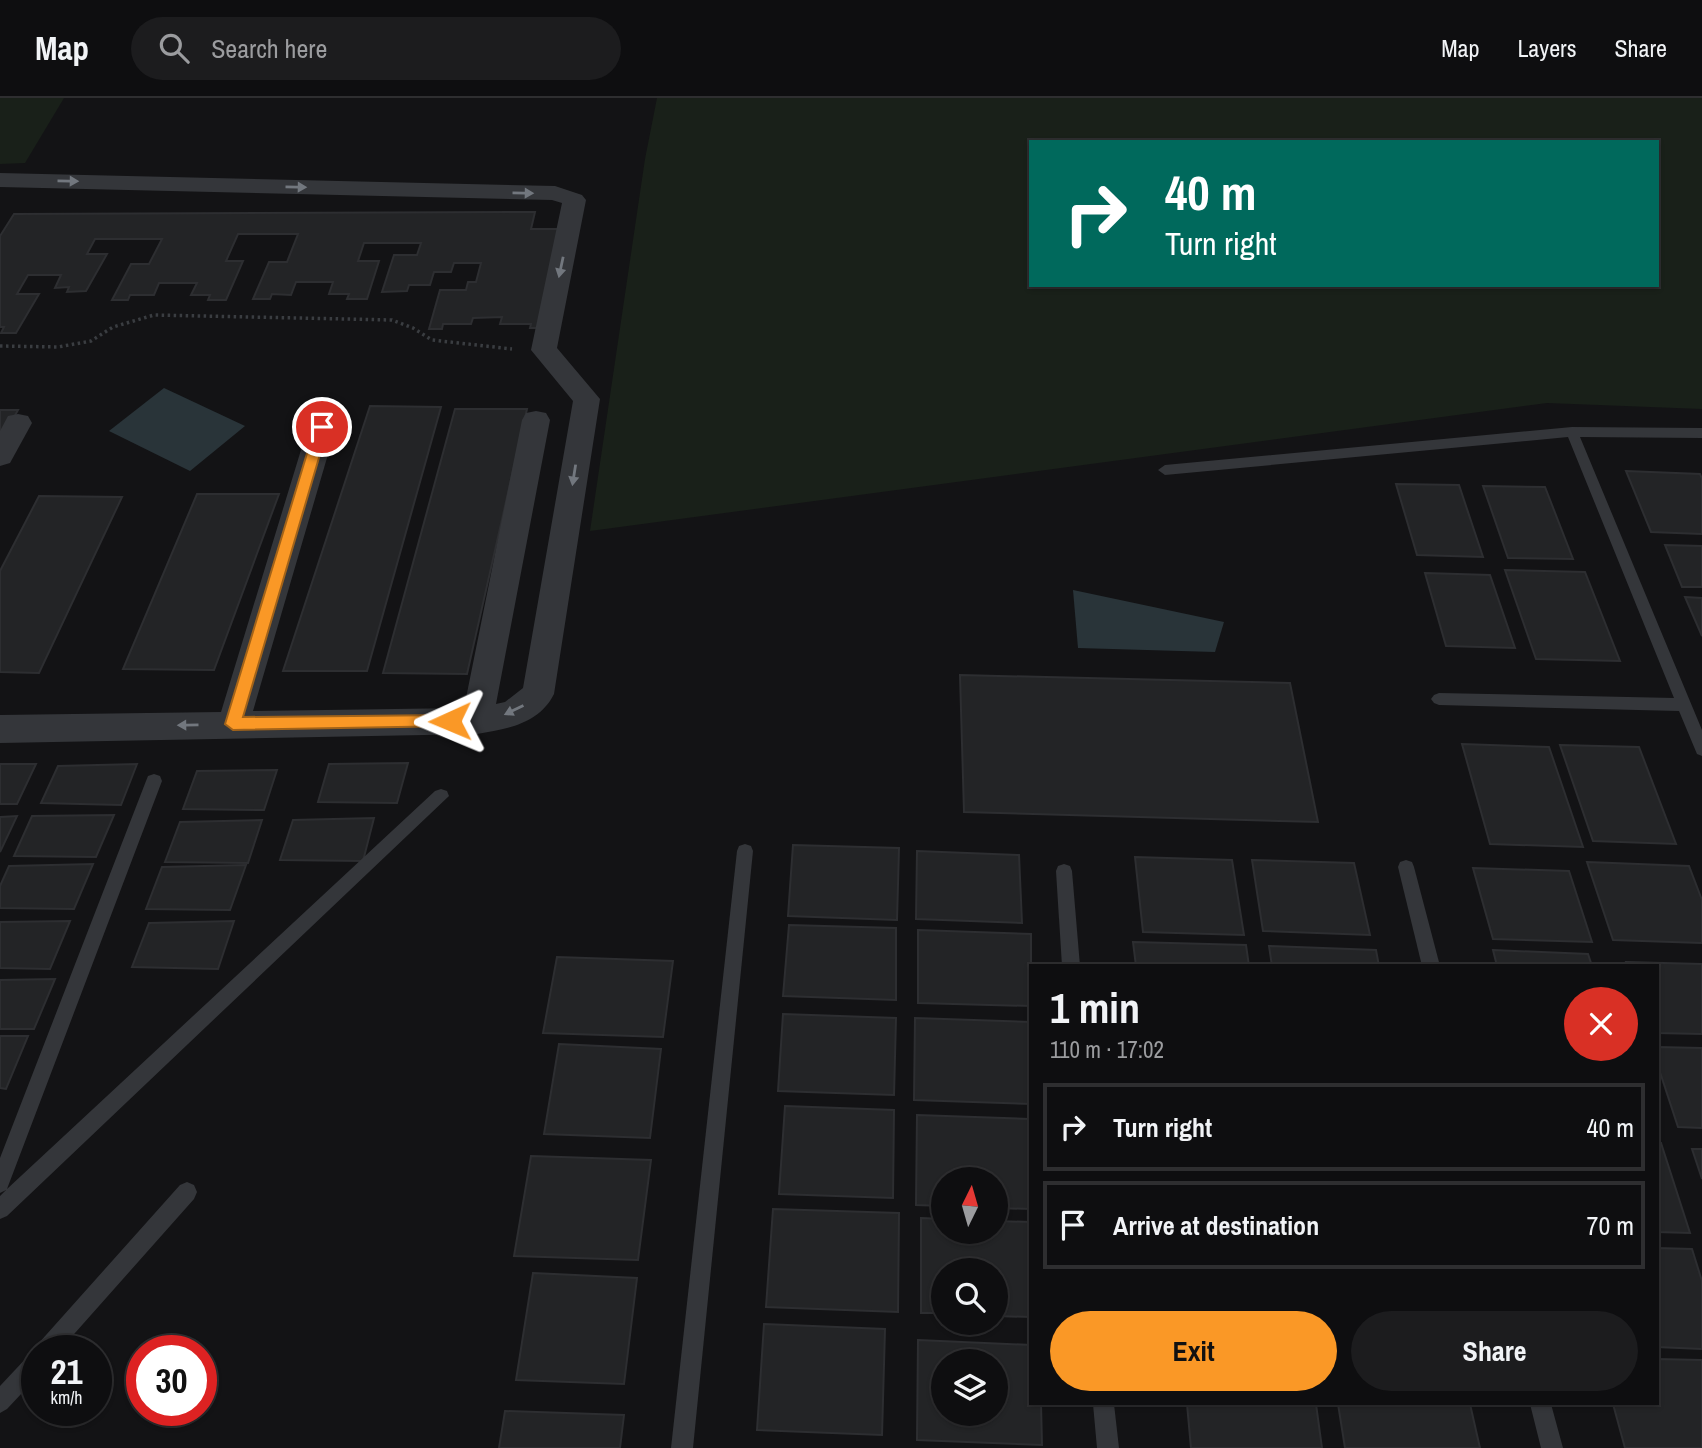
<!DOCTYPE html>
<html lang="en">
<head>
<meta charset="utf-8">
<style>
  body { margin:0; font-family:"Archivo Narrow",sans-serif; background:#1c1c1e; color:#f1f3f6; height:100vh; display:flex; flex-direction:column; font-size:26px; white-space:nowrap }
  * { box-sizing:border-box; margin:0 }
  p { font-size:23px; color:#9b9c9f }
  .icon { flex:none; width:38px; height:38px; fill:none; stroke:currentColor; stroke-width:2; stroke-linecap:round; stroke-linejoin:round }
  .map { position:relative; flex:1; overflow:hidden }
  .side { position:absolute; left:1029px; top:866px; width:630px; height:441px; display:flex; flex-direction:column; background:#0e0e10; border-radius:0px; box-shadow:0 2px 5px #0004,0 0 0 2px #2e2e30 }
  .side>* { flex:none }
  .top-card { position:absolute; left:1029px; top:42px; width:630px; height:147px; border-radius:0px; box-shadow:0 2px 5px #0004,0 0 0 2px #2e2e30; background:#00695c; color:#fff; overflow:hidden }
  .needle { width:46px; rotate:5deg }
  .fabs { position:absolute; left:931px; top:1069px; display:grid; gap:14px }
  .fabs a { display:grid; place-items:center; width:77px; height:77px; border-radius:50%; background:#0e0e10; box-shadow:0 2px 5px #0004,0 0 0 2px #2e2e30; font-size:35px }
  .speed { position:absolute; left:21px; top:1237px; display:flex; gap:14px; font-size:35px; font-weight:700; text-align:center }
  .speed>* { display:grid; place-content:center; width:91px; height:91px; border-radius:50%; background:#0e0e10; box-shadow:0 2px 5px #0004,0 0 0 2px #2e2e30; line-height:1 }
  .speed small { font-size:18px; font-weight:400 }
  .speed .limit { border:10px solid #d22; background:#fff; color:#111 }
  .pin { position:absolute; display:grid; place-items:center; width:60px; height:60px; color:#fff; margin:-30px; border:4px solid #fff; border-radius:50%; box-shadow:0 2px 7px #0007 }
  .me { position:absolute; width:77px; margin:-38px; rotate:269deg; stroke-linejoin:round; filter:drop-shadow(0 0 5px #0008) }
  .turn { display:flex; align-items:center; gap:24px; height:147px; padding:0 21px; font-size:32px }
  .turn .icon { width:91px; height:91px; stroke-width:2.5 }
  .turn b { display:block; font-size:49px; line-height:60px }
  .round { display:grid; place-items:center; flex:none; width:74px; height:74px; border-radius:37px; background:#1c1c1e }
  .summary { display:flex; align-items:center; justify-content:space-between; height:119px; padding:0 21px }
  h1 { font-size:42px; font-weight:700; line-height:52px }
  .cta { display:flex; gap:14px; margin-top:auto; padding:14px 21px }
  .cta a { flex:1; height:80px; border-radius:42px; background:#fa9826; color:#111; font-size:28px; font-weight:700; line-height:80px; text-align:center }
  .cta a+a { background:#1c1c1e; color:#f1f3f6 }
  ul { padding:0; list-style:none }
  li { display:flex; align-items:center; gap:21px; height:88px; margin:0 14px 10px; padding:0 7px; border:4px solid #2e2e30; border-radius:0px }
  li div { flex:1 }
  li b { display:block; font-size:26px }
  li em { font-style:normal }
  header { display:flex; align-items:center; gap:42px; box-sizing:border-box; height:98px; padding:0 35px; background:#0e0e10; border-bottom:2px solid #2e2e30 }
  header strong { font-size:33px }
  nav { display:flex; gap:38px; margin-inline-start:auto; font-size:24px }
  .search { width:490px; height:63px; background:#1c1c1e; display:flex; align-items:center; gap:18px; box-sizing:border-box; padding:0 24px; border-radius:38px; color:#9b9c9f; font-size:26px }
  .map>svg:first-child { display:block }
  .green { fill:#192019; fill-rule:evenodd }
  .water { fill:#293439 }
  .building { fill:#232426; stroke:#2d2e31; stroke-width:2; fill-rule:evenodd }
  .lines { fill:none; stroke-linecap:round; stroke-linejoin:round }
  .path { stroke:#3a3d41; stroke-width:3.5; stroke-dasharray:2.5 3.5; stroke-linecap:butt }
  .service { fill:#34363a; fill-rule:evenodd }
  .minor { fill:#34363a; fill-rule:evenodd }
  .oneway { fill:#72777e }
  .route { fill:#fa9826; stroke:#a26319; stroke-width:2 }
</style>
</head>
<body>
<header>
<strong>Map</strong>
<div class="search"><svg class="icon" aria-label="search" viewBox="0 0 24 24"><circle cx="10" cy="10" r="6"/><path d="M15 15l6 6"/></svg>Search here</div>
<nav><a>Map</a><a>Layers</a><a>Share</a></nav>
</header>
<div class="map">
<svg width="1702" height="1350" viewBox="0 0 1702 1350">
  <rect width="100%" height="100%" fill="#131315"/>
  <!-- green -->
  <g class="green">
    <polygon points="0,0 64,0 25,65 0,66"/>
    <path d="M657,0h1045v311l-155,-6 -957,128 55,-372zM1031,44h626v143h-626z"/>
  </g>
  <!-- water -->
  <g class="water">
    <polygon points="164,290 245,328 190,373 109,333"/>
    <polygon points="1073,492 1224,524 1215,554 1078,550"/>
  </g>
  <!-- building -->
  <g class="building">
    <polygon points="535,114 531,131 563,131 543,230 530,230 531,226 500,226 502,219 473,220 471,226 443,226 442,231 429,231 440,192 466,192 468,184 476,184 481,165 454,165 451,174 434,174 430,187 409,187 407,193 382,194 394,157 417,157 421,145 364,145 358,163 379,163 367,201 347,201 349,196 329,196 333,184 296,184 291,197 272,196 270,201 253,201 269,164 287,164 298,136 238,136 226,163 243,163 226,202 208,202 210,197 191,197 197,185 159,185 154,197 130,197 128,202 112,202 131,166 149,166 162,141 95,141 87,156 107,156 86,193 67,194 69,189 55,190 61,177 28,177 17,196 39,196 16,235 1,235 4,229 0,229 0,138 14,116"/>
    <polygon points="370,308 441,309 367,573 283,573"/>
    <polygon points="455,311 527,311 467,576 383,575"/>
    <polygon points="0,312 18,312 0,344"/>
    <polygon points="1626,373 1700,376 1702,381 1702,436 1651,434"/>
    <polygon points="1396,386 1459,387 1483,459 1417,457"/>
    <polygon points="1483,388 1545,389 1573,461 1508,460"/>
    <polygon points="197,396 279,396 214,572 123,571"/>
    <polygon points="39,398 122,399 39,575 0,574 0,473"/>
    <polygon points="1665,447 1702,448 1702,489 1682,489"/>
    <polygon points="1505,472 1585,474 1620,563 1536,561"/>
    <polygon points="1425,475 1490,477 1515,550 1446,548"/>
    <polygon points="1685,499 1702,500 1702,538"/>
    <polygon points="960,577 1290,585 1318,724 964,714"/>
    <polygon points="1462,646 1549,649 1583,749 1490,746"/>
    <polygon points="1560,647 1639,649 1676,746 1593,743"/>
    <polygon points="408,665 397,705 318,704 329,666"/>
    <polygon points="0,666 36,666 17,706 0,706"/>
    <polygon points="137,666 121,707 41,705 58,668"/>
    <polygon points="277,672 264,712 183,711 197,673"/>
    <polygon points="114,717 96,759 14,758 32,718"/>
    <polygon points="17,718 0,754 0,719"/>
    <polygon points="374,720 363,763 280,762 293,722"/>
    <polygon points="262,722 248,765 165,764 180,724"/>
    <polygon points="793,747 899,750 897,822 788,818"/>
    <polygon points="917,753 1019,757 1022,825 916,821"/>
    <polygon points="1135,759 1232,762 1244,837 1143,834"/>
    <polygon points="1252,762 1354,765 1370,837 1263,833"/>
    <polygon points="1587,764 1689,768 1702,802 1702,845 1613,842"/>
    <polygon points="93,766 74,811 0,810 0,788 9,768"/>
    <polygon points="246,767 230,812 146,811 162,769"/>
    <polygon points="1473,770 1569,773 1592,844 1493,841"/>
    <polygon points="70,823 50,871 0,870 0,824"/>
    <polygon points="234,823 218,871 132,869 149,825"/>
    <polygon points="789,827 896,830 896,902 783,898"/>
    <polygon points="918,832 1031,836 1031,908 918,905"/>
    <polygon points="1133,844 1246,847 1249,868 1136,868"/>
    <polygon points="1269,848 1376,852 1379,868 1272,868"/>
    <polygon points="1493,852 1588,856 1592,868 1497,868"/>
    <polygon points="557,859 673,863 663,939 543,935"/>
    <polygon points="1626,864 1702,866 1702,936 1657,935 1657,868 1627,868"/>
    <polygon points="55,881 34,931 0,931 0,882"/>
    <polygon points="783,916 896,920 894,997 778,993"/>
    <polygon points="915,920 1031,924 1031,1006 914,1002"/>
    <polygon points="0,938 28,938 6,991 0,990"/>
    <polygon points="559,946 661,951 650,1040 544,1036"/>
    <polygon points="1657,949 1702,950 1702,1030 1678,1029 1657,965"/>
    <polygon points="785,1008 894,1012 893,1100 779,1096"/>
    <polygon points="917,1017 1029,1021 1031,1111 996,1110 996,1082 943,1082 943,1108 916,1107"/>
    <polygon points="1657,1045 1661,1045 1690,1135 1657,1134"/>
    <polygon points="1692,1051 1702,1051 1702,1081"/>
    <polygon points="531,1058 651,1062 638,1162 514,1158"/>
    <polygon points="773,1111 899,1115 898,1214 766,1209"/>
    <polygon points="921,1120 943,1121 943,1134 996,1134 996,1123 1031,1124 1031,1219 996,1218 996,1172 943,1172 943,1215 921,1215"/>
    <polygon points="1657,1150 1692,1151 1702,1183 1702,1251 1657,1249"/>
    <polygon points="533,1175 637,1180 624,1286 516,1282"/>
    <polygon points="764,1226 885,1231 882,1337 757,1332"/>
    <path d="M918,1242l113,5v59h10l1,41 -125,-5zM943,1264h53v52h-53z"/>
    <polygon points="1657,1261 1702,1262 1702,1350 1625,1350 1613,1306 1657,1306"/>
    <polygon points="1187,1306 1316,1306 1322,1350 1191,1350"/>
    <polygon points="1338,1306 1470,1306 1480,1350 1345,1350"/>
    <polygon points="505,1313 624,1317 620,1350 499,1350"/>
  </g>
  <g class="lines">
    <!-- path -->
    <polyline class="path" points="0,248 58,249 91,243 113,229 154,217 392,222 413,230 432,242 512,251"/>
    <!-- service -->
    <g class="service">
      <polygon points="1572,329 1702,330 1702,340 1580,339 1702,632 1702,658 1697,656 1679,613 1439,607 1434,605 1431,601 1434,597 1439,595 1674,600 1568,339 1165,377 1158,372 1165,367"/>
      <polygon points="154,676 160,678 162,683 7,1091 435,693 441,691 447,693 449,698 7,1118 0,1121 0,1098 6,1092 0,1095 0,1060 146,683 148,678"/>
      <polygon points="745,746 751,748 753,753 693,1350 671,1350 737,753 739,748"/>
      <polygon points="1406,762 1412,764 1414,769 1440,868 1422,868 1398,769 1400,764"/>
      <polygon points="1064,766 1070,768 1072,773 1080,868 1062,868 1056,773 1058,768"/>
      <polygon points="187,1084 194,1087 197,1094 194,1101 59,1253 37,1253 37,1279 7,1311 0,1315 0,1288 30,1256 35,1254 38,1246 180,1087"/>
      <polygon points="1093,1306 1114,1306 1119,1350 1097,1350"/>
      <polygon points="1530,1306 1551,1306 1563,1350 1541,1350"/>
    </g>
    <!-- minor -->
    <g class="minor">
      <path d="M0,75l555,13 27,9 4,5 -29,148 43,51 -46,295c-15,30 -47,35 -77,40l-477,9v-28l221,-3 87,-285 4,-7 10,-2 10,2 4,7 -83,284 211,-3 58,-288 4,-7 10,-2 10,2 4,7 -54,284 9,-2 18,-14 50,-287 -42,-51 31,-147 -10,-3 -552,-13z"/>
      <polygon points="18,316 28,318 32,325 10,365 0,368 0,333 8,318"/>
    </g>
  </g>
  <!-- one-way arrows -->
  <defs><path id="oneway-solid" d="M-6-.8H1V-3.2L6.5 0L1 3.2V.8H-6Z" transform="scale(1.75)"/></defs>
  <g class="oneway">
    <use href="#oneway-solid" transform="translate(68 83) rotate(1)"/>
    <use href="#oneway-solid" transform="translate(296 89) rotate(1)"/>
    <use href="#oneway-solid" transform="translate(523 95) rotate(1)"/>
    <use href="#oneway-solid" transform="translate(561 169) rotate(102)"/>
    <use href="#oneway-solid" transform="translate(574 377) rotate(99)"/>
    <use href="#oneway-solid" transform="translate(514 612) rotate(154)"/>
    <use href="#oneway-solid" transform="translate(188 627) rotate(179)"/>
  </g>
  <!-- route -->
  <polygon class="route" points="322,325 328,329 243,619 450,617 455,619 458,623 455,628 233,632 225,626 315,329"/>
</svg>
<div class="fabs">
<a><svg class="needle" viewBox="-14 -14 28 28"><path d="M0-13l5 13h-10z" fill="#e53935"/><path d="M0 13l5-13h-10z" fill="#9b9c9f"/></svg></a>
<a><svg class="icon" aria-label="search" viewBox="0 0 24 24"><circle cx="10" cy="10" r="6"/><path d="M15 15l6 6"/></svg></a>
<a><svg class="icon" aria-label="layers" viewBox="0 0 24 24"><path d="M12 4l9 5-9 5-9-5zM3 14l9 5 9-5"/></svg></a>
</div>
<div class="speed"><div>21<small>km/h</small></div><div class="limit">30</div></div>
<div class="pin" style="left:322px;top:329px;background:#d93025"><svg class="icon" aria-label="arrive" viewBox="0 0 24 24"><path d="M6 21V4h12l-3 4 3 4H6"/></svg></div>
<svg class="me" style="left:450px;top:623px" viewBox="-20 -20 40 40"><path d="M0-17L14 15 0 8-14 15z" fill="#fa9826" stroke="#fff" stroke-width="4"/></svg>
<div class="top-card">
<div class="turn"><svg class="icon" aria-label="right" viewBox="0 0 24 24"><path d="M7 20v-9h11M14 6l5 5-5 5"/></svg><div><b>40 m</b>Turn right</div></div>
</div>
<section class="side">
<div class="summary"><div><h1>1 min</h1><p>110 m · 17:02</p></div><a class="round" style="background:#d93025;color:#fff"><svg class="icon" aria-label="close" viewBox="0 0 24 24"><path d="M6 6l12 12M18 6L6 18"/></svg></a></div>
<ul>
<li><svg class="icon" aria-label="right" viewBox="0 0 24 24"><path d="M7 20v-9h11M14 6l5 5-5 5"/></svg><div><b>Turn right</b></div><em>40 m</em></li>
<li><svg class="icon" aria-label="arrive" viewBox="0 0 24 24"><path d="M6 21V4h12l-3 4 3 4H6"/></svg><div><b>Arrive at destination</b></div><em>70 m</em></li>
</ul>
<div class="cta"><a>Exit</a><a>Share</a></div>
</section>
</div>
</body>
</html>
